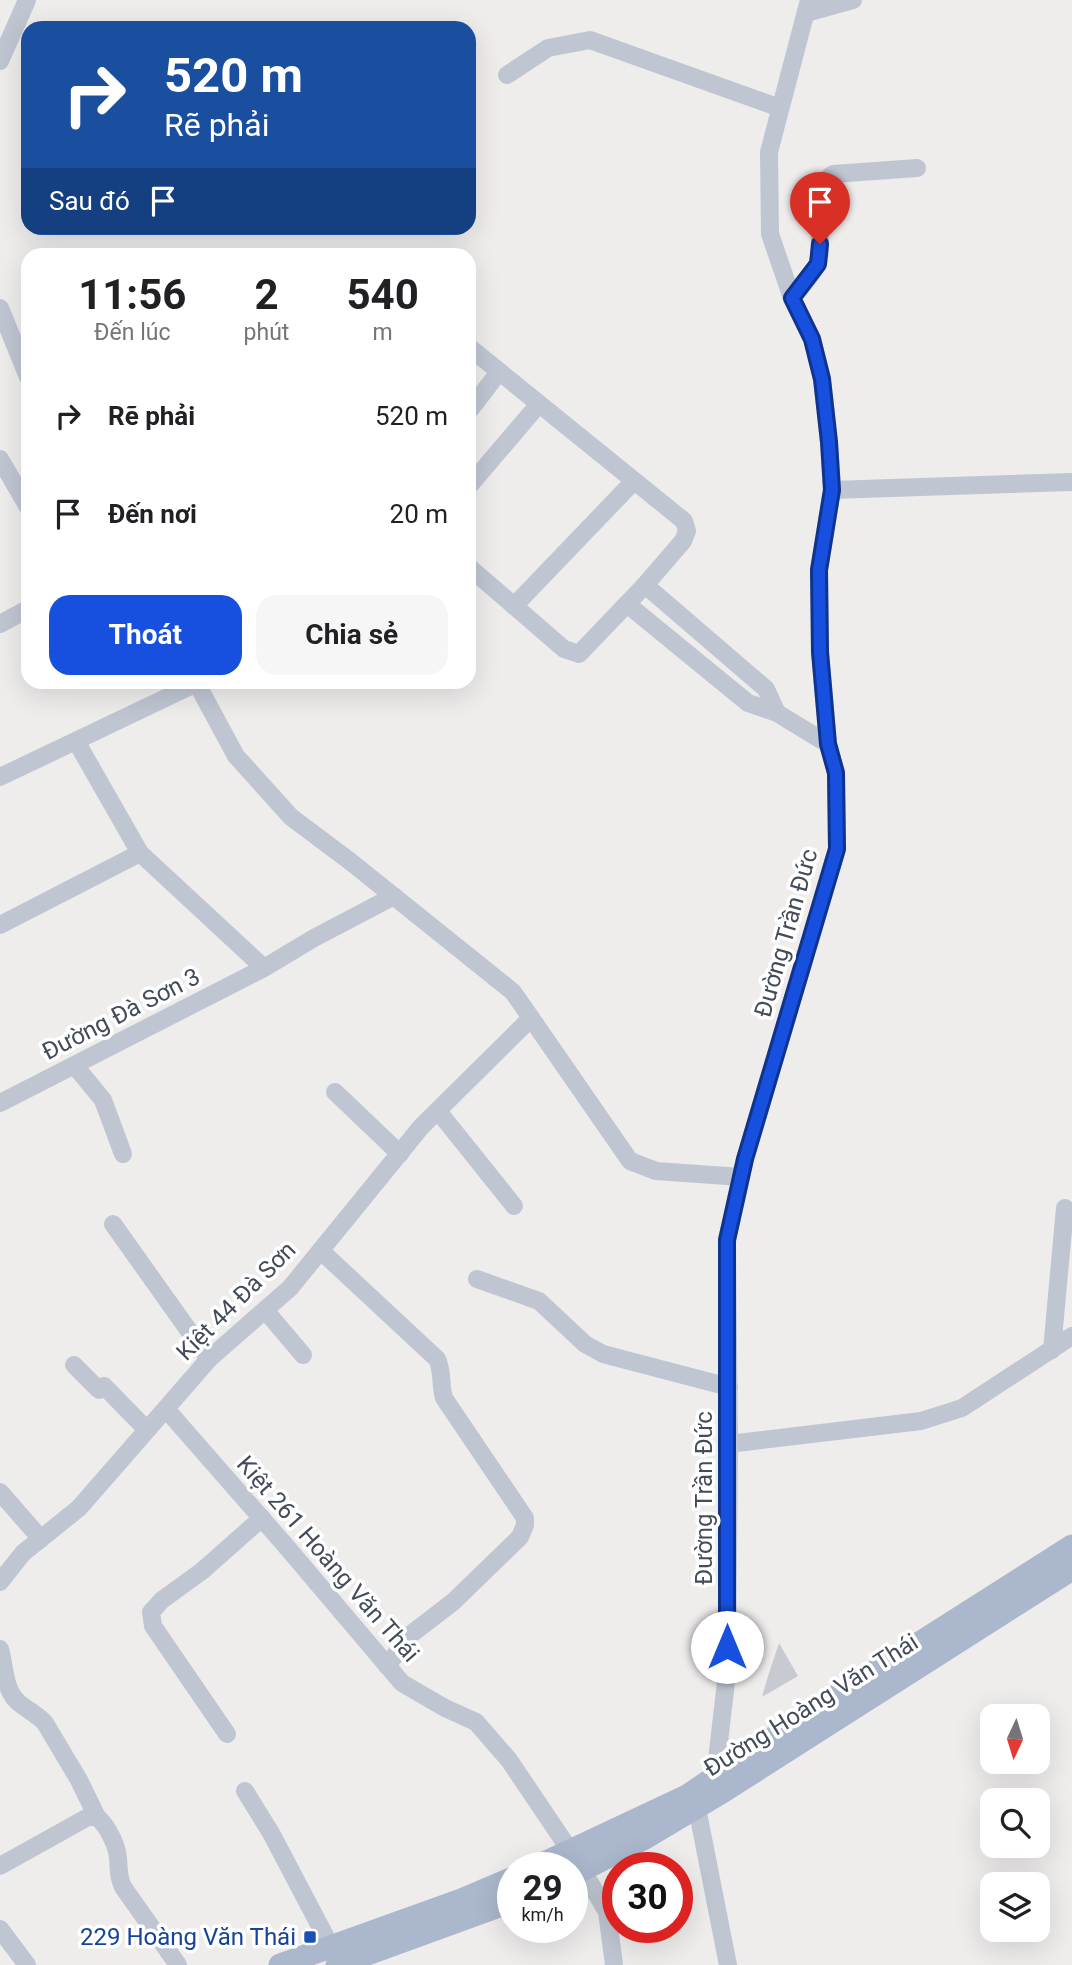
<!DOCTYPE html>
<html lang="vi">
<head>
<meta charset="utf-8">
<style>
  body { margin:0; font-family:Roboto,sans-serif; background:#f6f6f6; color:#202124; height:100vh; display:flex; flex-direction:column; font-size:26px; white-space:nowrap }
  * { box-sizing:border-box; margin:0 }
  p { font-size:23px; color:#757577 }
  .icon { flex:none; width:38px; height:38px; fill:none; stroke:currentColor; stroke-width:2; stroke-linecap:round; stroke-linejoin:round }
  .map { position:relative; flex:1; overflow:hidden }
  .details { position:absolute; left:21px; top:248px; width:455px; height:441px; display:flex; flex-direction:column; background:#fff; border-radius:21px; box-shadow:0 7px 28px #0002 }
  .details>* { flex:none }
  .top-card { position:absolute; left:21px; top:21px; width:455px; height:214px; border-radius:21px; box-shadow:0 7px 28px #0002; background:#1a4fa0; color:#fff; overflow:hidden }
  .needle { width:46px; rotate:184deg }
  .buttons { position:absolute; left:980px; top:1704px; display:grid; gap:14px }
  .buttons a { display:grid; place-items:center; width:70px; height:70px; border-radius:14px; background:#fff; box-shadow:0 7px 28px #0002; font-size:35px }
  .speed { position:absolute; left:497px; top:1852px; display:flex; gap:14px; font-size:35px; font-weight:700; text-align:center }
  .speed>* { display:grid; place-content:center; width:91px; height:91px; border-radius:50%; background:#fff; box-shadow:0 7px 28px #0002; line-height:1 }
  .speed small { font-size:18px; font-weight:400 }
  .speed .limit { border:10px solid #d22; background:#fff; color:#111 }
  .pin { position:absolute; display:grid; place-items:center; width:60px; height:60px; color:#fff; margin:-72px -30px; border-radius:50% 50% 50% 0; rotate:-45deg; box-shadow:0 0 7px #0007 }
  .pin .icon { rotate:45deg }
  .me { position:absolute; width:77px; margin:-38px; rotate:0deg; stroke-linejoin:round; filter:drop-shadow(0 0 5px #0008) }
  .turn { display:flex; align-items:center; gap:24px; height:147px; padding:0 28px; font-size:32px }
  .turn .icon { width:91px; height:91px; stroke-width:2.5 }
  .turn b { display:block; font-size:49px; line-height:60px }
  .then { display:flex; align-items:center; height:66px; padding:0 28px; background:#0003; gap:14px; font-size:26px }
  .eta { display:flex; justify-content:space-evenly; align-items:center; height:119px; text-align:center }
  .eta b { font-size:42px; font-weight:700; line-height:49px }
  .action { display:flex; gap:14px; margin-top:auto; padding:14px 28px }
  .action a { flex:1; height:80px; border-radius:21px; background:#1750de; color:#fff; font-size:28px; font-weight:700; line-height:80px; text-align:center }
  .action a+a { background:#f6f6f6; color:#202124 }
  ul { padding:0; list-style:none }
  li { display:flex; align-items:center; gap:21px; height:98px; padding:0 28px }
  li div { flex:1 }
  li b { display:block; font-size:26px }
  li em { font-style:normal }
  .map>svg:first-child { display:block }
  .building { fill:#c8cad2 }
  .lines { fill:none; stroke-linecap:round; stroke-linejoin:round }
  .minor { stroke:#bfc6d2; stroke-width:18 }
  .major { stroke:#abb7cc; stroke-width:23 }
  .route-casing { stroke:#0f3490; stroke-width:18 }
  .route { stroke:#1750de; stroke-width:12 }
  .transit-dot { fill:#1a4fb4; stroke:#fff; stroke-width:2.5 }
  .labels { text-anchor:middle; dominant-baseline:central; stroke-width:7; stroke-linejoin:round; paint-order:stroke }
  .street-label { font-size:24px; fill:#444c59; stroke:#fff }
  .transit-label { font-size:24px; fill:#164399; stroke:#fff; text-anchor:end }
</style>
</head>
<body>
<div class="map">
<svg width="1072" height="1965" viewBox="0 0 1072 1965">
  <rect width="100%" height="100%" fill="#efecec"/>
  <!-- building -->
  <polygon class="building" points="779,1643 798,1676 762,1697 769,1673"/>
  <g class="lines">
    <!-- minor -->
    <g class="minor">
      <polyline points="806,13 853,0"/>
      <polyline points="0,61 27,0"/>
      <polyline points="507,75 548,48 590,40 780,108"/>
      <path d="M792,298c8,-10 22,-24 26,-36 8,-27 -12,-71 15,-88l84,-6"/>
      <polyline points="0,308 28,377"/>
      <polyline points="469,347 684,521 687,531 683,541 645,585 579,654 564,649 469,567"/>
      <polyline points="469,411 499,372"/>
      <polyline points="0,459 28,507"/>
      <polyline points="469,486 539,404"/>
      <polyline points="832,490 1072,482"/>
      <polyline points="627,604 748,703 777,713 766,689 645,585"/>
      <polyline points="514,606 634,481"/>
      <polyline points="0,624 28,609"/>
      <polyline points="196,682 236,756 291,817 351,862 513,992 630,1161 656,1171 741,1177"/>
      <polyline points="777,713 828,744"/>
      <polyline points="76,741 140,853 264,968"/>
      <polyline points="0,777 197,683"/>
      <polyline points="0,925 140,853"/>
      <polyline points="75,1066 103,1100 123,1154"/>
      <polyline points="335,1092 400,1154"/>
      <polyline points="0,1103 264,968 314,938 394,896"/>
      <polyline points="438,1111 514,1206"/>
      <polyline points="113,1224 209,1359"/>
      <path d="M321,1251l116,108c6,11 3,27 7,39l81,120v7l-5,12 -67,65 -43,33 -23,31"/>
      <polyline points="477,1279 539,1301 585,1344 603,1354 729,1387"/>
      <polyline points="265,1310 303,1355"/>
      <polyline points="1052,1350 1065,1208"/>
      <polyline points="74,1365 99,1390 104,1386 147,1430"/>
      <polyline points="166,1409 285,1545 402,1683 445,1708 476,1722 509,1760 571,1852"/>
      <polyline points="729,1444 921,1421 962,1408 1072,1336"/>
      <polyline points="0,1492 41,1539"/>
      <polyline points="0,1582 23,1553 79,1508 209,1359 290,1288 421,1127 531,1018"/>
      <path d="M0,1649c5,17 4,41 18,53 9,8 19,12 27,21l34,57 18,37"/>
      <polyline points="227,1734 153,1626 151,1612 162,1600 202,1571 262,1518"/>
      <polyline points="715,1777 727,1673 729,1444 727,1240 745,1159 837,849 836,773 828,744 820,652 819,570 832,490 829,442 822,379 812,339 792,298 770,234 769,152 809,0"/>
      <polyline points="245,1791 271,1833 331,1947"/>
      <polyline points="697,1808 728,1965"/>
      <path d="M0,1866l88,-49h9c10,8 20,28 21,41 1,12 0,18 5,29l55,78"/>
      <polyline points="583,1871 607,1912 614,1965"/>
      <polyline points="0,1929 27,1965"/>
    </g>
    <!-- major -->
    <g class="major">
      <polyline points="536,1867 687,1796 808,1714 1072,1546"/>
      <polyline points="572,1875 643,1839 722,1792 1072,1569"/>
      <polyline points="280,1965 461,1900 513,1878"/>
      <polyline points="337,1965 513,1901"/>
    </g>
  </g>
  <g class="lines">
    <defs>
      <polyline id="route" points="727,1647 727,1240 745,1159 837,849 836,773 828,744 820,652 819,570 832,490 829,442 822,379 812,339 792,298 818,264 820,244"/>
    </defs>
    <!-- route casing -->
    <use href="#route" class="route-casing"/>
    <!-- route -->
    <use href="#route" class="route"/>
  </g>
  <!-- markers -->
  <rect class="transit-dot" x="303" y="1930" width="14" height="14" rx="3.5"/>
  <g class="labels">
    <!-- street labels -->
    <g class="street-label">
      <text transform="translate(786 933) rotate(-74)">Đường Trần Đức</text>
      <text transform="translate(121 1014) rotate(-27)">Đường Đà Sơn 3</text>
      <text transform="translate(236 1301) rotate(-45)">Kiệt 44 Đà Sơn</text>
      <text transform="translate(704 1498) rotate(-90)">Đường Trần Đức</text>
      <text transform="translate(328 1559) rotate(49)">Kiệt 261 Hoàng Văn Thái</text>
      <text transform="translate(811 1705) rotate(-32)">Đường Hoàng Văn Thái</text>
    </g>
    <!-- transit labels -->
    <g class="transit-label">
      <text x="296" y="1937">229 Hoàng Văn Thái</text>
    </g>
  </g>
</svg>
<div class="buttons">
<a><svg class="needle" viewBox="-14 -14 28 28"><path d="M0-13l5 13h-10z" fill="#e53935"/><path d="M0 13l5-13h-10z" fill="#757577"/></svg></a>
<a><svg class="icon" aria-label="search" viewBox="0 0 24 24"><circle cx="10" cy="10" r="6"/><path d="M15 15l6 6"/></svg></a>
<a><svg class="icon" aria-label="layers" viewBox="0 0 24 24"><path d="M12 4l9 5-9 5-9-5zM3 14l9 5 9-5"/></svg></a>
</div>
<div class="speed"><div>29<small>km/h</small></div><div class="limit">30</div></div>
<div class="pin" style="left:820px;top:244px;background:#d93025"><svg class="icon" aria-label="arrive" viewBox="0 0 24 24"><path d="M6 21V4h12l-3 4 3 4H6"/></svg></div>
<svg class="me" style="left:727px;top:1647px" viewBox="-20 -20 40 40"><circle r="19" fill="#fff"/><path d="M0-13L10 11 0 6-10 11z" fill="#1750de"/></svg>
<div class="top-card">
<div class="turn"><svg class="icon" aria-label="right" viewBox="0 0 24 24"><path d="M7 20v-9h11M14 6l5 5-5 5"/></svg><div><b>520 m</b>Rẽ phải</div></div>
<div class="then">Sau đó<svg class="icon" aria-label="arrive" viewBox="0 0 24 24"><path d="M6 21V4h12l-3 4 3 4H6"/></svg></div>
</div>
<section class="details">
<div class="eta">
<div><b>11:56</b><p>Đến lúc</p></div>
<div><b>2</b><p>phút</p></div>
<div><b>540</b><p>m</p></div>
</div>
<ul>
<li><svg class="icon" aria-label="right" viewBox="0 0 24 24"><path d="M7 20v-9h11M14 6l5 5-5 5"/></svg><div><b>Rẽ phải</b></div><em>520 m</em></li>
<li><svg class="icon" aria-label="arrive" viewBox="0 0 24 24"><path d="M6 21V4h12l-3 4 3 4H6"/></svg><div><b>Đến nơi</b></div><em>20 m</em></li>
</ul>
<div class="action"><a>Thoát</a><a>Chia sẻ</a></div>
</section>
</div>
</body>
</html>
